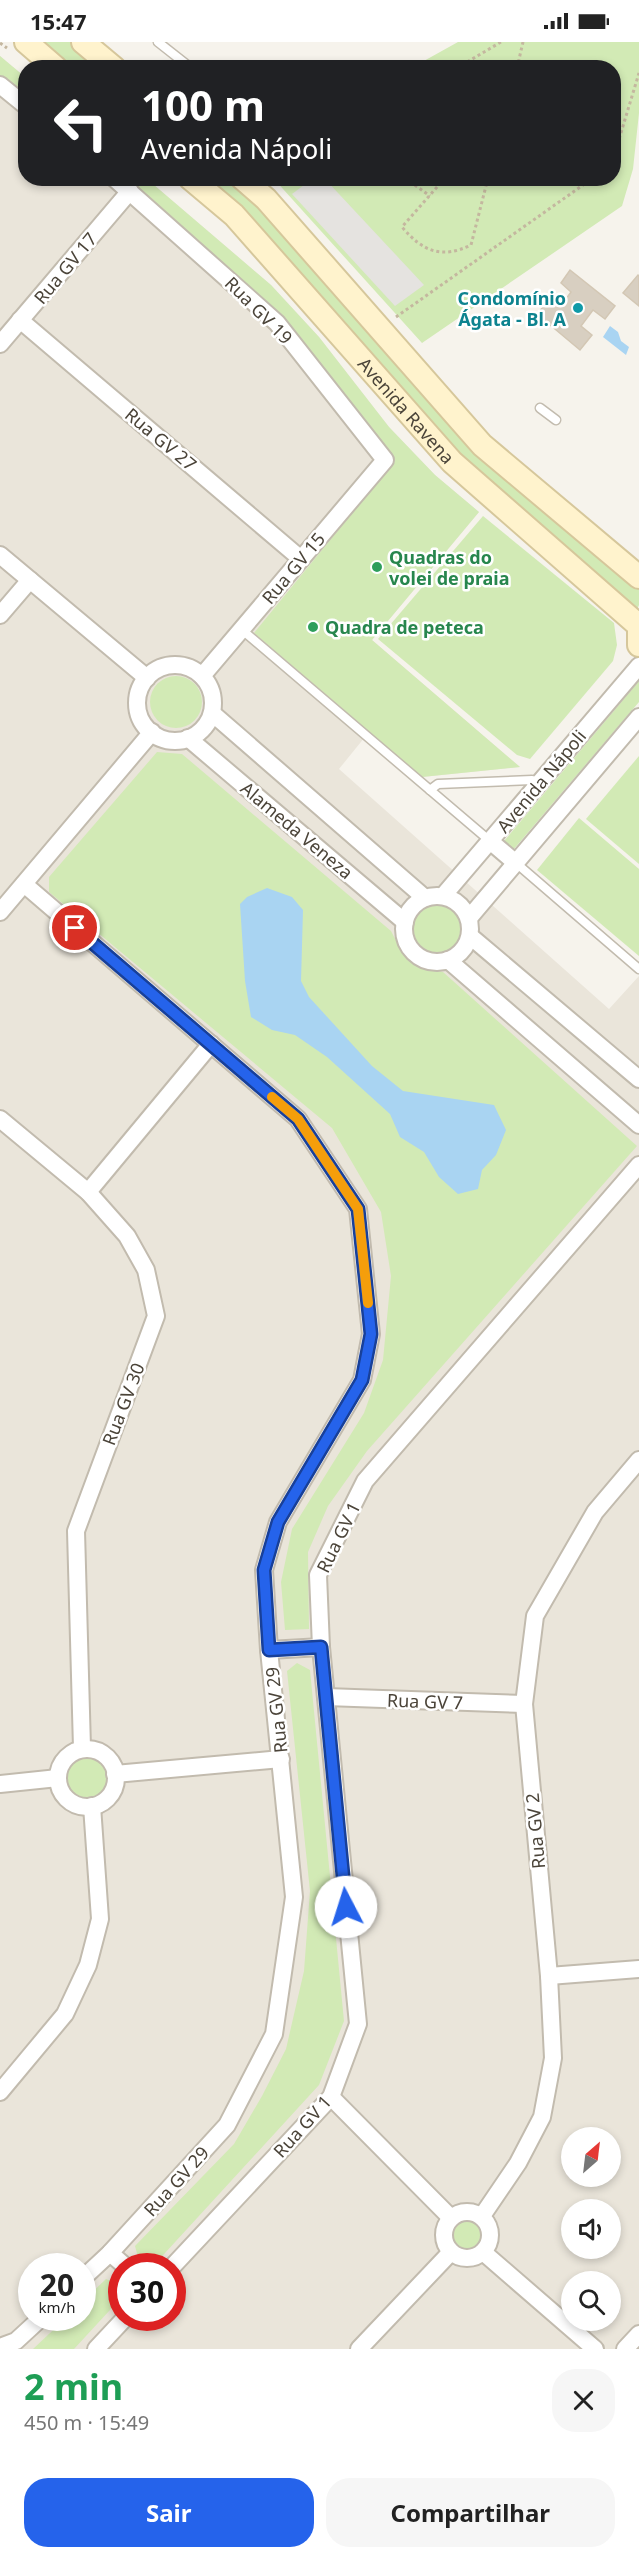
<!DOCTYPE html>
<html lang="pt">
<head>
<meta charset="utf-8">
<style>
  body { margin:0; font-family:"Noto Sans",sans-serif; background:#f6f6f6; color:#222; height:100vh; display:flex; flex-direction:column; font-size:22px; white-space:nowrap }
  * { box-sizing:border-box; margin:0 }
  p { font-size:20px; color:#767676 }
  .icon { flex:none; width:33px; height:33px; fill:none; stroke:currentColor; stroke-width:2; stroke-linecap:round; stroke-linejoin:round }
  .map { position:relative; height:2307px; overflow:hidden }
  .panel { display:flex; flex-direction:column; background:#fff; flex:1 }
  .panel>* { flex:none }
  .banner { position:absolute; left:18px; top:18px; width:603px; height:126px; border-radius:24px; box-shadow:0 3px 9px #0003; background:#202124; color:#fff; overflow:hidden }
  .needle { width:39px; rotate:28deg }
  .controls { position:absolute; left:561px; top:2085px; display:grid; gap:12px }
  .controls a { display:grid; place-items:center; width:60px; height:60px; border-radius:50%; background:#fff; box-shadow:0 3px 9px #0003; font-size:30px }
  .speed { position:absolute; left:18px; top:2211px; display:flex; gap:12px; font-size:30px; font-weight:700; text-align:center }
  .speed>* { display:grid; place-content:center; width:78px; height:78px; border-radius:50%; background:#fff; box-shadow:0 3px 9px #0003; line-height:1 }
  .speed small { font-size:15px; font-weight:400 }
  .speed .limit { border:9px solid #d22; background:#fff; color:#111 }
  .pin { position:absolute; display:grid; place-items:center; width:51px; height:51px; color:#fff; margin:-26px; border:3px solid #fff; border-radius:50%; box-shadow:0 2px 6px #0007 }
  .me { position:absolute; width:66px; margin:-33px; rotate:355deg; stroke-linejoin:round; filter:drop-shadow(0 0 4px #0008) }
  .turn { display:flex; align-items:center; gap:21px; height:126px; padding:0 24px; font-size:27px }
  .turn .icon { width:78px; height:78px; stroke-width:2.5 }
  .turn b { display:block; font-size:42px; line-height:51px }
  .round { display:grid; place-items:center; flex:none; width:63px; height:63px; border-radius:24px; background:#f6f6f6 }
  .head { display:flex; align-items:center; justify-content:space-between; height:102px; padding:0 24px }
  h1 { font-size:36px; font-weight:700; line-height:45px; color:#1e9e55 }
  .button { display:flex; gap:12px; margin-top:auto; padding:12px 24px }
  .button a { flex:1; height:69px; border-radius:24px; background:#2563eb; color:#fff; font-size:24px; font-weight:700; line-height:69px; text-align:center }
  .button a+a { background:#f6f6f6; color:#222 }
  .status { display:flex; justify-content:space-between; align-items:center; height:42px; padding:0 30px; background:#fff; direction:ltr }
  .status svg { height:16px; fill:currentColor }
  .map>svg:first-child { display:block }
  .residential { fill:#eae5da; fill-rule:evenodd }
  .green { fill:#d2eab5 }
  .parking { fill:#e5e3e0 }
  .water { fill:#a9d4f2 }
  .building { fill:#d8cfc1; stroke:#d3c7b4; stroke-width:1.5 }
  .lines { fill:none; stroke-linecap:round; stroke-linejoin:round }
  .lane-casing { stroke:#c2bbae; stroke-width:11 }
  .street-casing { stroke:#c2bbae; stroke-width:20 }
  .secondary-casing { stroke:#d6c79b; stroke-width:26 }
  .path { stroke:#c4b79f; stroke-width:3; stroke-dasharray:3 3; stroke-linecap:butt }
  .lane { stroke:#fff; stroke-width:8 }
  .street { stroke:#fff; stroke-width:16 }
  .secondary { stroke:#fff3cd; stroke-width:22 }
  .route-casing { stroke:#184099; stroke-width:15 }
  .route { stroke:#2563eb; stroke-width:10 }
  .slow { stroke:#f59e0b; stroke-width:10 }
  .culture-dot { fill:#0f9aa8; stroke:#fff; stroke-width:2 }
  .leisure-dot { fill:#2e9e5b; stroke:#fff; stroke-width:2 }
  .labels { text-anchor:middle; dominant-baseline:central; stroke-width:5; stroke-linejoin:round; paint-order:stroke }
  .street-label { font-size:18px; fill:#4b4439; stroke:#fff }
  .culture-label { font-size:18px; font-weight:bold; fill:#0d838f; stroke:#fff; text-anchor:end }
  .leisure-label { font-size:18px; font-weight:bold; fill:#27864d; stroke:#fff; text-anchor:start }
</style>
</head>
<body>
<div class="status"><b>15:47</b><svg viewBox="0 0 49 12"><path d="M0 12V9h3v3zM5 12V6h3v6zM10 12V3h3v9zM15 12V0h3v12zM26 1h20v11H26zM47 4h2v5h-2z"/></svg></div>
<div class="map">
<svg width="639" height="2307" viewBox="0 0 639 2307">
  <rect width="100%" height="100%" fill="#f6f3ec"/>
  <!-- residential -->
  <path class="residential" d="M0,14l25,21 1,101 121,1 124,106 48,52 70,90 46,48 44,37 -107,128 148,127 -98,10 -53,-45 -30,37 270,240 30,-33v1373h-639zM572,2096h38v38h-38zM572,2168h38v38h-38zM32,2224h50v52h-50zM122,2224h50v52h-50zM572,2240h38v38h-38z"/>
  <!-- green -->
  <g class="green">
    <polygon points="36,0 73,0 104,25 68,25"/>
    <polygon points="458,0 639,0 639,71 633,127 622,164 422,301 274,137 614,136 614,26 413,25"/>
    <polygon points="0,14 25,35 25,56 0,35"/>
    <polygon points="124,137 147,137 271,243 319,295 389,385 435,433 479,470 372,598 520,725 422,735 254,591 394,420 284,278"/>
    <polygon points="200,137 232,137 426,346 639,541 639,563 636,570 514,469"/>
    <polygon points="483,474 614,581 617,603 613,619 530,717 517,713 378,597"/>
    <circle cx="176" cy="660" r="26"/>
    <polygon points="639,639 639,660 514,807 510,808 504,803 504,799"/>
    <path d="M157,710l25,2 209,177c15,30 20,34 52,41l194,174 -270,305 -39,55 -20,46 1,77 -24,1 -4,-48 11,-53 72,-116 19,-53 8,-84 -10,-64 -49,-84 -283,-236v-15z"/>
    <polygon points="639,714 639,822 586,777"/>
    <polygon points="579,776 639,827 639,914 537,828"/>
    <circle cx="437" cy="887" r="24"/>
    <polygon points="297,1621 310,1628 344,1979 319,2043 154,2223 138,2215 135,2204 234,2102 262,2054 286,2007 304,1929 310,1849 287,1629"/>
    <circle cx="87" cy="1736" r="20"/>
    <circle cx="467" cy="2191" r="16"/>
    <path d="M106,2237c11,4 16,6 15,19l-47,51h-41l33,-31h16l1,-17z"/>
  </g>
  <!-- parking -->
  <polygon class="parking" points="312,137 325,137 424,243 395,264 292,152"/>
  <!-- water -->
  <g class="water">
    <polygon points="610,284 618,290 621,299 629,305 626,313 603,295"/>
    <polygon points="267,846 292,855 303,868 301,939 309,955 372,1024 403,1049 494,1063 506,1088 496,1113 482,1128 478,1147 458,1152 439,1135 424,1110 400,1095 390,1072 327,1015 295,993 272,988 251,975 245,939 240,862 247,855"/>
  </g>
  <!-- building -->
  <g class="building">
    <polygon points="570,228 615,264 605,277 593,268 581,284 592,293 580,308 537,272 551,256 561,264 571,250 561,241"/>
    <polygon points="638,233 639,234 639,264 623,251"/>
  </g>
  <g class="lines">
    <defs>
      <g id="lane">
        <polyline points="158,0 191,26"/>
        <polyline points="540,366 556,378"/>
        <polyline points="241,587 490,799"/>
        <polyline points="430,748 438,742 532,738 539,741"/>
        <polyline points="516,821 639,927"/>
      </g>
      <g id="street">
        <polyline points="0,43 26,64"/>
        <polyline points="114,136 277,281 385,418 202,634"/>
        <polyline points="20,278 301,517"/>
        <polyline points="0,302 130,149"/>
        <polyline points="0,513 147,636"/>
        <polyline points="0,573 30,538"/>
        <circle cx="175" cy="661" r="38"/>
        <polyline points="212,671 425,856"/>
        <polyline points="188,696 405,880"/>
        <polyline points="490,799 516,821"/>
        <polyline points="24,842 298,1077 358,1167 371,1292 362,1338 278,1480 264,1528 269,1608 294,1855 274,1992 227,2083 110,2211 82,2237"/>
        <polyline points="443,854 639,624"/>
        <circle cx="437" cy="887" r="33"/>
        <polyline points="0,870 152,690"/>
        <polyline points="469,876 639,675"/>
        <polyline points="470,894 639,1037"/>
        <polyline points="448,918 639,1083"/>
        <polyline points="0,1077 88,1150 127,1194 146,1228 156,1274 76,1489 82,1706"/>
        <polyline points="88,1150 211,1002"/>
        <polyline points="269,1608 321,1605"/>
        <polyline points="326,1655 524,1662"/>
        <circle cx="87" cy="1736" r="29"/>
        <polyline points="115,1732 281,1717"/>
        <polyline points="0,1742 58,1736"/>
        <polyline points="549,1934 639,1927"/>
        <polyline points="0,2050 65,1972 88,1923 100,1877 92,1764"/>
        <polyline points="331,2055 451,2176"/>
        <circle cx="467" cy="2193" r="23"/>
        <polyline points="482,2174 518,2121 542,2075 553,2016 549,1934 524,1662 535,1574 595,1470 639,1418"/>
        <polyline points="483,2210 595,2307"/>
        <polyline points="110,2211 125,2224"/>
        <polyline points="172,2225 331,2055 358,1982 321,1605 318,1533 365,1439 639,1123"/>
        <polyline points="0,2305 16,2299 41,2276"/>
        <polyline points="96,2307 125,2276"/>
        <polyline points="359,2307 451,2210"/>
        <polyline points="625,2307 639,2292"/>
      </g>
      <g id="secondary">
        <polyline points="26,0 56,26"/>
        <polyline points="83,0 114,26"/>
        <path id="s1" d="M190,136l44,37 218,247 186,163"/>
        <polyline points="242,136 266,157 482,403 639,535"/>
        <polyline points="639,580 639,603"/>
      </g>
    </defs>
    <!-- lane casing -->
    <use href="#lane" class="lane-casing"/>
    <!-- street casing -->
    <use href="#street" class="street-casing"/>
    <!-- secondary casing -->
    <use href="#secondary" class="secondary-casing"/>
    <!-- path -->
    <g class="path">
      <polyline points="0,1 7,6"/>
      <polyline points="457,26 501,0"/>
      <polyline points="517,26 523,0"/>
      <polyline points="614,114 639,31"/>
      <polyline points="405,136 430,154"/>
      <path d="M445,136l-43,49c21,25 40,32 69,18l17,-67"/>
      <polyline points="396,275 593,136"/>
    </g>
    <!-- lane -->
    <use href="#lane" class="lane"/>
    <!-- street -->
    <use href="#street" class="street"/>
    <!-- secondary -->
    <use href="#secondary" class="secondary"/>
  </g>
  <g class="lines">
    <defs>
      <polyline id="route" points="75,886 298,1077 358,1167 371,1292 362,1338 278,1480 264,1528 269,1608 321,1605 346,1865"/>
    </defs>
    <!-- route casing -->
    <use href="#route" class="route-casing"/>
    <!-- route -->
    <use href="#route" class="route"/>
    <!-- slow -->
    <polyline class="slow" points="272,1055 298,1077 358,1167 368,1261"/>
  </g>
  <!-- markers -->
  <circle class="culture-dot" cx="578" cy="266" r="6"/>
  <g class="leisure-dot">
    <circle cx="377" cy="525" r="6"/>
    <circle cx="313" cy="585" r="6"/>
  </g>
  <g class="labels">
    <!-- street labels -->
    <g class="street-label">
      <text transform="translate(65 226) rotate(-50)">Rua GV 17</text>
      <text transform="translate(259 268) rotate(45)">Rua GV 19</text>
      <text stroke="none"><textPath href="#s1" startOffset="318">Avenida Ravena</textPath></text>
      <text transform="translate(161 397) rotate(40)">Rua GV 27</text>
      <text transform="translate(293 526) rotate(-50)">Rua GV 15</text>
      <text transform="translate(541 739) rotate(-50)">Avenida Nápoli</text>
      <text transform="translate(297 788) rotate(40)">Alameda Veneza</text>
      <text transform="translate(123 1362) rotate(-69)">Rua GV 30</text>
      <text transform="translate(338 1495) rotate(-64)">Rua GV 1</text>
      <text transform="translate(425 1659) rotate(2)">Rua GV 7</text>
      <text transform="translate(276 1668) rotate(-96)">Rua GV 29</text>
      <text transform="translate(535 1789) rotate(-95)">Rua GV 2</text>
      <text transform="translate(302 2084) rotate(-48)">Rua GV 1</text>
      <text transform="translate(176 2139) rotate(-48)">Rua GV 29</text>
    </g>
    <!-- culture labels -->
    <g class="culture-label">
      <text x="566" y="256">Condomínio<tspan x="566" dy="21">Ágata - Bl. A</tspan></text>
    </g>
    <!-- leisure labels -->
    <g class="leisure-label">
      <text x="389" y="515">Quadras do<tspan x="389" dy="21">volei de praia</tspan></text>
      <text x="325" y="585">Quadra de peteca</text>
    </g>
  </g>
</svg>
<div class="controls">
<a><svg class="needle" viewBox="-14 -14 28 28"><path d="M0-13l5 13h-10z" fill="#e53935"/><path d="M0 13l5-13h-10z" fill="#767676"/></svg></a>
<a><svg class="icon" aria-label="sound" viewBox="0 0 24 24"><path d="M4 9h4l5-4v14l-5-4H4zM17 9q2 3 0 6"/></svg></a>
<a><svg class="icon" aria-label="search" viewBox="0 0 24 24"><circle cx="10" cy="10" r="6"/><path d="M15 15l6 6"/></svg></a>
</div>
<div class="speed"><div>20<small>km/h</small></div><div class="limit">30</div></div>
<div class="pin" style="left:75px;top:886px;background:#d93025"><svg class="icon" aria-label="arrive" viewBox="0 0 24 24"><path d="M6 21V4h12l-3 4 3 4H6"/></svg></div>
<svg class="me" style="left:346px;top:1865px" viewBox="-20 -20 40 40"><circle r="19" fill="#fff"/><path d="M0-13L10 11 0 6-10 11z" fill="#2563eb"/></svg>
<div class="banner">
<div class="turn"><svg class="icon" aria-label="left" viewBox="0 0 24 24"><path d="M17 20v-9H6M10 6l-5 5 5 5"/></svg><div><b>100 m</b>Avenida Nápoli</div></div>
</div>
</div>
<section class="panel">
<div class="head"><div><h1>2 min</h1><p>450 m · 15:49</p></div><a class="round"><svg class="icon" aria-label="close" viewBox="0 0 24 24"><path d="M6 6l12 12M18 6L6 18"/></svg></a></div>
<div class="button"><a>Sair</a><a>Compartilhar</a></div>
</section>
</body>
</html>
